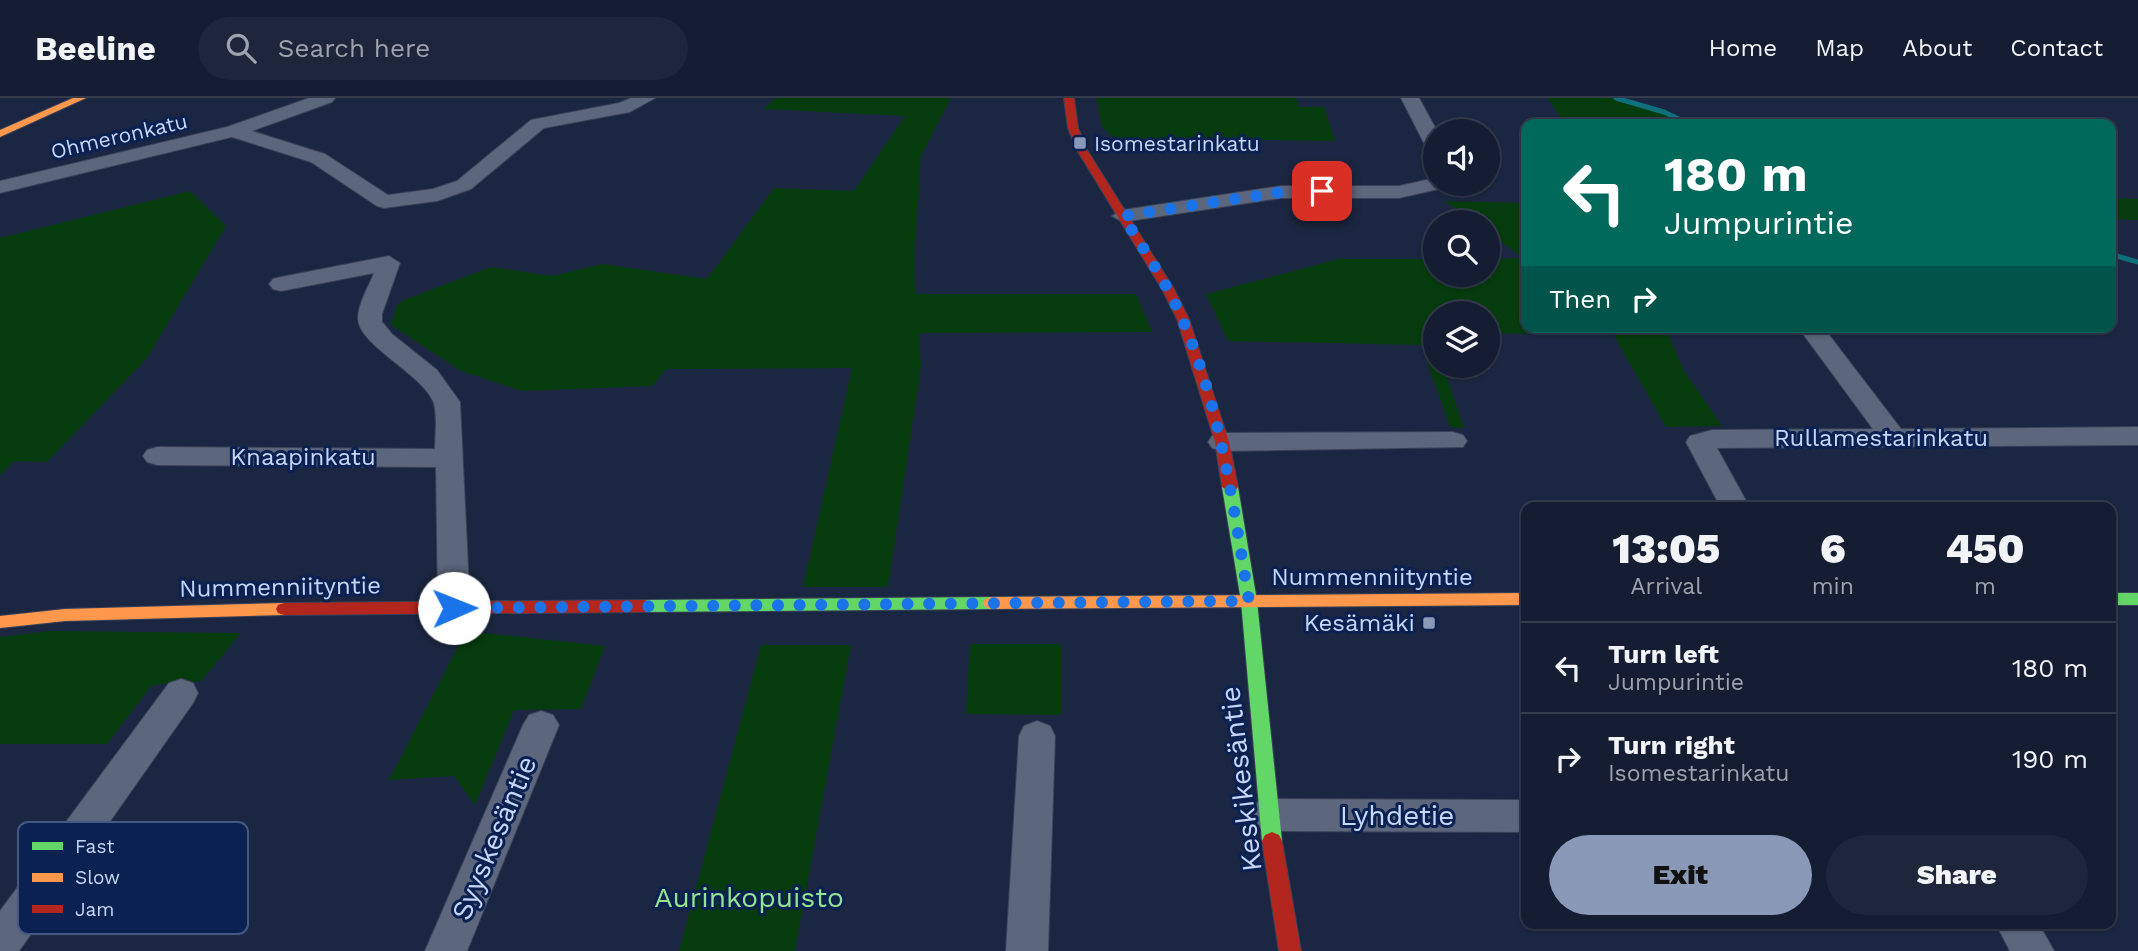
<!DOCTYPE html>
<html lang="en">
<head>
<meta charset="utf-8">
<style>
  body { margin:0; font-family:"Work Sans",sans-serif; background:#1d263a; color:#f1f3f6; height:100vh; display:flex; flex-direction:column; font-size:26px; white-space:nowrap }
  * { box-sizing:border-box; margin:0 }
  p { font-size:23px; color:#9da2ac }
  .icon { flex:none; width:38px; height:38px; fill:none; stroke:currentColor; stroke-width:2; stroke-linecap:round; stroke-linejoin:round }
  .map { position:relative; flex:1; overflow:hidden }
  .side { position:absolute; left:1521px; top:404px; width:595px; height:427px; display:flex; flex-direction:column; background:#141d32; border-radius:14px; box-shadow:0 2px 5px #0004,0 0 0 2px #333b4d }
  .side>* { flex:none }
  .hud { position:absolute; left:1521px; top:21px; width:595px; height:214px; border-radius:14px; box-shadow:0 2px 5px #0004,0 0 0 2px #333b4d; background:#00695c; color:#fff; overflow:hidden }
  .tools { position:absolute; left:1423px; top:21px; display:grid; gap:14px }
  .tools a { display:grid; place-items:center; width:77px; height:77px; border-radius:50%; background:#141d32; box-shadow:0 2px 5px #0004,0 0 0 2px #333b4d; font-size:35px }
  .pin { position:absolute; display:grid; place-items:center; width:60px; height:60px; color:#fff; margin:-30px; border-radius:14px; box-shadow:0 4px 10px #0006 }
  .me { position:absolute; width:77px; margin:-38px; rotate:89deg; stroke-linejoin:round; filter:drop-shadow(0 0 5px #0008) }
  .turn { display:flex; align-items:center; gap:24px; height:147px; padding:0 28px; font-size:32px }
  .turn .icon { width:91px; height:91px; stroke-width:2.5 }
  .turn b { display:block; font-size:49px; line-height:60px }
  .then { display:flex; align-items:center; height:66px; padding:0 28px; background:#0003; gap:14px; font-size:26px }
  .eta { display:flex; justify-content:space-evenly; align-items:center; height:119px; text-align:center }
  .eta b { font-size:42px; font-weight:800; line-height:49px }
  .button { display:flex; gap:14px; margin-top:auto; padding:14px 28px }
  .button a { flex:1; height:80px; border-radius:42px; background:#8a99b7; color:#111; font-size:28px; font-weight:800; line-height:80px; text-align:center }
  .button a+a { background:#1d263a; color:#f1f3f6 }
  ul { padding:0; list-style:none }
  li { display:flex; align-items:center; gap:21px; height:91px; padding:0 28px; border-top:2px solid #333b4d }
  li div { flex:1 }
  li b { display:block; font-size:26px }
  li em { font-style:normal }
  header { display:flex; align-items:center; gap:42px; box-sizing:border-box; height:98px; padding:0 35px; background:#141d32; border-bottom:2px solid #333b4d }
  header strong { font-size:33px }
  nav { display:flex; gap:38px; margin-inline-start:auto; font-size:24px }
  .search { width:490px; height:63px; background:#1d263a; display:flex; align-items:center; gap:18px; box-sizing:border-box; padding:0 24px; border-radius:38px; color:#9da2ac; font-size:26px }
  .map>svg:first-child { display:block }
  .green { fill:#063b0e }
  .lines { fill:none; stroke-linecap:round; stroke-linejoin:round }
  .stream { stroke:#0d707a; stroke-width:5 }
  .street-casing { stroke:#394259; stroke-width:2 }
  .fast-casing { stroke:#394259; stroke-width:2 }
  .slow-casing { stroke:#394259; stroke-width:2 }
  .jam-casing { stroke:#394259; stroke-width:2 }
  .street { fill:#5c667c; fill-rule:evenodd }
  .fast { fill:#63d668; fill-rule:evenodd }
  .slow { fill:#ff974d; fill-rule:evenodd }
  .jam { fill:#b3261e; fill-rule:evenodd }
  .route { stroke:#1a73e8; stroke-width:12; stroke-dasharray:0 21.6 }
  .poi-dot { fill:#8a99b7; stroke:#0b2152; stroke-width:2.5 }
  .labels { text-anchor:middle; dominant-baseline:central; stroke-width:6; stroke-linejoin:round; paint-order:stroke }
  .far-street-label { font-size:21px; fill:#c6d7f6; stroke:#0b2152 }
  .far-poi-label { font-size:21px; fill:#c6d7f6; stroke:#0b2152; text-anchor:start }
  .street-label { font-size:24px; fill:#c6d7f6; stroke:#0b2152 }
  .poi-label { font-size:24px; fill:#c6d7f6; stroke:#0b2152; text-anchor:end }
  .near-street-label { font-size:28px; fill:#c6d7f6; stroke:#0b2152 }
  .near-park-label { font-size:28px; fill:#93e390; stroke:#0b2152 }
  .key { fill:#0b2152; stroke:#435883; stroke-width:2 }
  .key-label { font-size:19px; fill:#c6d7f6 }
</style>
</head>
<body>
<header>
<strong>Beeline</strong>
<div class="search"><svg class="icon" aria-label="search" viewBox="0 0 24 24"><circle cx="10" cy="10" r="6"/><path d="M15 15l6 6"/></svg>Search here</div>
<nav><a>Home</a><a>Map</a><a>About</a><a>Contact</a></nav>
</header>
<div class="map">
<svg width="2138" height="853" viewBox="0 0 2138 853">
  <rect width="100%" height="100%" fill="#1b2742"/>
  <!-- green -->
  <g class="green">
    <polygon points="775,0 951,0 921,58 914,167 916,196 1136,196 1152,234 919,235 921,269 888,489 803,489 852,270 666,271 652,288 522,293 461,273 391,227 397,207 404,202 491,169 552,178 602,166 707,181 774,90 854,93 905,18 763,11"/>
    <polygon points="1096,0 1296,0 1299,9 1324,9 1335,43 1206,41 1207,50 1124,49 1102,29"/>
    <polygon points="1547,0 1624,0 1693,26 1566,26"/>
    <polygon points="190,93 226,128 147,260 47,364 14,363 0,377 0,140"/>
    <polygon points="2111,100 2138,101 2138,122 2111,121"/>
    <polygon points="1445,103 1526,105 1526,229 1533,229 1533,236 1488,235 1488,215 1435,215 1435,234 1431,235 1435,246 1435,268 1443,268 1464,330 1450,329 1421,247 1228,243 1206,196 1339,161 1435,161 1435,177 1488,177 1488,161 1523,160 1488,134 1488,124 1474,124"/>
    <polygon points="1609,229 1665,229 1684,273 1722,328 1666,329"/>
    <polygon points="49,533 241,535 201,583 152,587 107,646 0,646 0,539"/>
    <polygon points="466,533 605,548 581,611 514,612 475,707 454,678 389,682"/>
    <polygon points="970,546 1061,546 1061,617 966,616"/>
    <polygon points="761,547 851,547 795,853 679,853"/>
  </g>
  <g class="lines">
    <!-- stream -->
    <g class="stream">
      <polyline points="1616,0 1664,14 1689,26"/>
      <polyline points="2110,156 2138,164"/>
    </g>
    <defs>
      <g id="street">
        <polygon points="309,0 335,0 332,4 252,33 325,56 388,97 433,91 457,83 531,22 619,5 631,0 655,0 630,14 544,30 471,91 437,103 384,110 377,108 311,64 232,39 0,95 0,83 227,29"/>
        <polygon points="1401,0 1419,0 1437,33 1435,53 1425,47"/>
        <polygon points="1435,80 1435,86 1446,86 1443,90 1399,100 1281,100 1123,124 1112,118 1123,112 1281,88 1399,88"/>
        <path d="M389,158l11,7 -18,51v8l10,12 45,36 23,32 10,206 -5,8 -11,4 -11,-4 -5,-8 -2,-141 -279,-2 -10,-3 -4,-6 4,-6 10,-3 278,2c0,-14 3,-36 -2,-48 -12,-28 -75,-56 -75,-83 0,-14 11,-32 16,-45l-93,18 -8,-2 -4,-5 4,-5 8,-2z"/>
        <polygon points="1798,229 1823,229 1901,331 2138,329 2138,347 1717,350 1750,410 1721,410 1686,344 1690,338 1712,332 1873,331"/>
        <polygon points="1453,334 1463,337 1467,343 1463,349 1222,353 1212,350 1208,344 1212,338 1222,335"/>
        <polygon points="181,581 193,585 198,595 193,605 19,853 0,853 0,813 169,585"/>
        <polygon points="541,613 553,617 559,627 467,853 425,853 523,627 529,617"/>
        <polygon points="1037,623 1050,628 1055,638 1048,853 1006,853 1019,638 1024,628"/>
        <polygon points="1268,701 1526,702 1526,734 1268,733 1255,729 1249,717 1255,705"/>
        <polygon points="1996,826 2039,826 2054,853 2010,853"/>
      </g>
      <g id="fast">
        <polygon points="1230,384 1238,389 1257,503 1282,743 1279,749 1272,752 1265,749 1262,743 1241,503 1222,389"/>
        <rect x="2110" y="495" width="28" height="12"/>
        <polygon points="991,499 997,501 999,505 997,509 991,511 645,514 639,512 637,508 639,504 645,502"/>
      </g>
      <g id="slow">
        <polygon points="73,0 86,0 0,39 0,32"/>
        <polygon points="1526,495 1526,507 991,511 985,509 983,505 985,501 991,499"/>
        <polygon points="284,505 290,507 292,511 290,515 284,517 65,523 0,530 0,518 65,511"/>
      </g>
      <g id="jam">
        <polygon points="1064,0 1074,0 1078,30 1087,52 1174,191 1189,221 1229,344 1238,389 1235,393 1230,394 1222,389 1215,344 1177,221 1162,191 1077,52 1068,30"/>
        <polygon points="645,502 651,504 653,508 651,512 645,514 284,517 278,515 276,511 278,507 284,505"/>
        <polygon points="1272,734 1279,737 1282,743 1301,853 1279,853 1262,743 1265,737"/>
      </g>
    </defs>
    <!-- street casing -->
    <use href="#street" class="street-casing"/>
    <!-- fast casing -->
    <use href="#fast" class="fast-casing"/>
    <!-- slow casing -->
    <use href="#slow" class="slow-casing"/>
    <!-- jam casing -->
    <use href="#jam" class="jam-casing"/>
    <!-- street -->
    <use href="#street" class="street"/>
    <!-- fast -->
    <use href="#fast" class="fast"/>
    <!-- slow -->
    <use href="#slow" class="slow"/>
    <!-- jam -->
    <use href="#jam" class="jam"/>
  </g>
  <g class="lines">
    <!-- route -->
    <path class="route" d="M454,510l795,-7c-16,-95 -28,-193 -67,-282 -15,-36 -38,-69 -59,-103l159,-24 40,-1"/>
  </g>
  <!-- markers -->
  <g class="poi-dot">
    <rect x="1073" y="38" width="14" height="14" rx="3.5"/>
    <rect x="1422" y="518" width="14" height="14" rx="3.5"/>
  </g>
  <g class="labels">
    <!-- far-street labels -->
    <g class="far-street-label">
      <text transform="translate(119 38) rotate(-13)">Ohmeronkatu</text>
    </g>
    <!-- far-poi labels -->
    <g class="far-poi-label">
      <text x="1094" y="45">Isomestarinkatu</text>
    </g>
    <!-- street labels -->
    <g class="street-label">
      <text x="1881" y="340">Rullamestarinkatu</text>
      <text x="303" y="359">Knaapinkatu</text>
      <text x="1372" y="479">Nummenniityntie</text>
      <text transform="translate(280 489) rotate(-1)">Nummenniityntie</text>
    </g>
    <!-- poi labels -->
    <g class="poi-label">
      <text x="1415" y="525">Kesämäki</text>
    </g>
    <!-- near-street labels -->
    <g class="near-street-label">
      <text transform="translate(1241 681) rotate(-97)">Keskikesäntie</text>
      <text x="1397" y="717">Lyhdetie</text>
      <text transform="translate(494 740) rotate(-67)">Syyskesäntie</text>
    </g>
    <!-- near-park labels -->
    <g class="near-park-label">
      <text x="749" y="799">Aurinkopuisto</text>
    </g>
  </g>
  <!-- legend -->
  <rect x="18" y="724" width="230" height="112" rx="10" class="key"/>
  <rect x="32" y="744" width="31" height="8" fill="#63d668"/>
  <rect x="32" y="775" width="31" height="9" fill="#ff974d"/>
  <rect x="32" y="807" width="31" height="8" fill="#b3261e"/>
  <g class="key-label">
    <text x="75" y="755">Fast</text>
    <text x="75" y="786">Slow</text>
    <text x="75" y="818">Jam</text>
  </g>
</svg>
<div class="tools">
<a><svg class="icon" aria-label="sound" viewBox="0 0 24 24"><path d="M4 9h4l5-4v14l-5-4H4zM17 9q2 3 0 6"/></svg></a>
<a><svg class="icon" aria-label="search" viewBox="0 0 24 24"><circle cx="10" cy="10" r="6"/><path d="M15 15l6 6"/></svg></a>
<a><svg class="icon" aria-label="layers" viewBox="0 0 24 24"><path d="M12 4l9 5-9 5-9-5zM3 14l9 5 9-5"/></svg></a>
</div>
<div class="pin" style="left:1322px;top:93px;background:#d93025"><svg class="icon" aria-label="arrive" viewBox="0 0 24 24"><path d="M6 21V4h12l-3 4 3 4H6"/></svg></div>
<svg class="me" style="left:454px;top:510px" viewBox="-20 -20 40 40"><circle r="19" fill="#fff"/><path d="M0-13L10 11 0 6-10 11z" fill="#1a73e8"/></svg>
<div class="hud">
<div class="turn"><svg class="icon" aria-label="left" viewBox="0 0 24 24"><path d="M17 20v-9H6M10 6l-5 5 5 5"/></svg><div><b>180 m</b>Jumpurintie</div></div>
<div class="then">Then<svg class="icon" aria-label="right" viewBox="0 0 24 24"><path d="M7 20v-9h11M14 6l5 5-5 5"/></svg></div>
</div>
<section class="side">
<div class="eta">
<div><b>13:05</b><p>Arrival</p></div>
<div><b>6</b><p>min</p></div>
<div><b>450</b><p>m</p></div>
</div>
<ul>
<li><svg class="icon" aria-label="left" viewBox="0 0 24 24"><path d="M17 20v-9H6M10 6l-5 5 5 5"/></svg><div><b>Turn left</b><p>Jumpurintie</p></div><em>180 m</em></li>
<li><svg class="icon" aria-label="right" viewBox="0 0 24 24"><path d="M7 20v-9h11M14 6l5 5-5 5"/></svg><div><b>Turn right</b><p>Isomestarinkatu</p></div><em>190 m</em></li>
</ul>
<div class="button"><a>Exit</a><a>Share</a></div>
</section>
</div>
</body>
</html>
